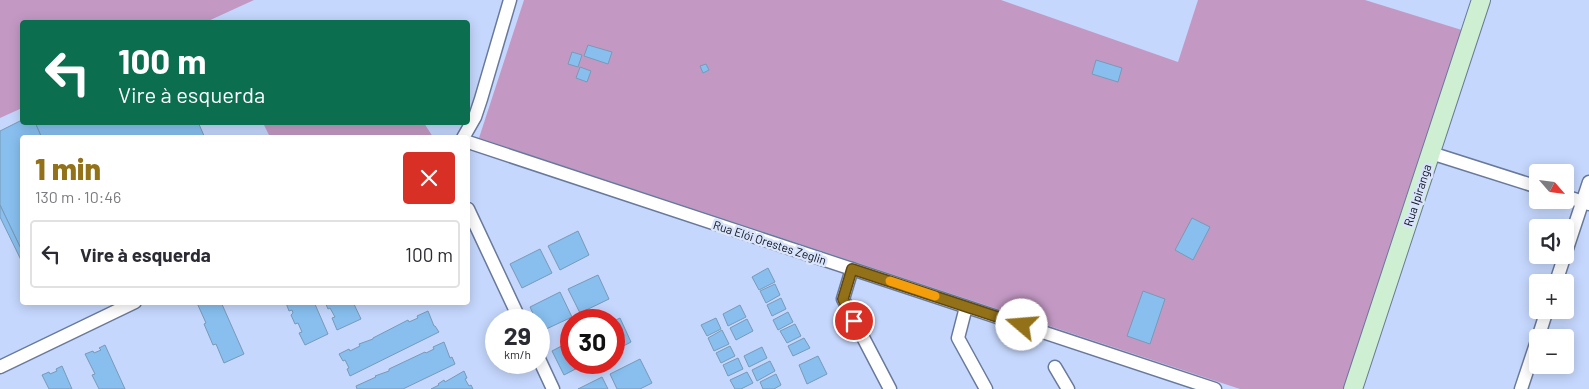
<!DOCTYPE html>
<html lang="pt">
<head>
<meta charset="utf-8">
<style>
  body { margin:0; font-family:Barlow,sans-serif; background:#f7f7f7; color:#2b2b33; height:100vh; display:flex; flex-direction:column; font-size:19px; white-space:nowrap }
  * { box-sizing:border-box; margin:0 }
  p { font-size:16px; color:#7c7c81 }
  .icon { flex:none; width:28px; height:28px; fill:none; stroke:currentColor; stroke-width:2; stroke-linecap:round; stroke-linejoin:round }
  .map { position:relative; flex:1; overflow:hidden }
  .side { position:absolute; left:20px; top:135px; width:450px; height:170px; display:flex; flex-direction:column; background:#fff; border-radius:5px; box-shadow:0 2px 12px #0003 }
  .side>* { flex:none }
  .hud { position:absolute; left:20px; top:20px; width:450px; height:105px; border-radius:5px; box-shadow:0 2px 12px #0003; background:#0b6e4f; color:#fff; overflow:hidden }
  .needle { width:32px; rotate:118deg }
  .tools { position:absolute; left:1529px; top:164px; display:grid; gap:10px }
  .tools a { display:grid; place-items:center; width:45px; height:45px; border-radius:5px; background:#fff; box-shadow:0 2px 12px #0003; font-size:25px }
  .speed { position:absolute; left:485px; top:309px; display:flex; gap:10px; font-size:25px; font-weight:700; text-align:center }
  .speed>* { display:grid; place-content:center; width:65px; height:65px; border-radius:50%; background:#fff; box-shadow:0 2px 12px #0003; line-height:1 }
  .speed small { font-size:12px; font-weight:400 }
  .speed .limit { border:8px solid #d22; background:#fff; color:#111 }
  .pin { position:absolute; display:grid; place-items:center; width:42px; height:42px; color:#fff; margin:-21px; border:2px solid #fff; border-radius:50%; box-shadow:0 1px 5px #0007 }
  .me { position:absolute; width:55px; margin:-28px; rotate:288deg; stroke-linejoin:round; filter:drop-shadow(0 0 4px #0008) }
  .turn { display:flex; align-items:center; gap:18px; height:105px; padding:0 15px; font-size:22px }
  .turn .icon { width:65px; height:65px; stroke-width:2.5 }
  .turn b { display:block; font-size:35px; line-height:42px }
  .round { display:grid; place-items:center; flex:none; width:52px; height:52px; border-radius:5px; background:#f7f7f7 }
  .headline { display:flex; align-items:center; justify-content:space-between; height:85px; padding:0 15px }
  h1 { font-size:30px; font-weight:800; line-height:38px; color:#937118 }
  ul { padding:0; list-style:none }
  li { display:flex; align-items:center; gap:15px; height:68px; margin:0 10px 8px; padding:0 5px; border:2px solid #e1e1e2; border-radius:5px }
  li div { flex:1 }
  li b { display:block; font-size:19px }
  li em { font-style:normal }
  .map>svg:first-child { display:block }
  .green { fill:#c399c4 }
  .building { fill:#88bfef; stroke:#7999b6 }
  .lines { fill:none; stroke-linecap:round; stroke-linejoin:round }
  .street-casing { stroke:#69799b; stroke-width:15 }
  .secondary-casing { stroke:#69799b; stroke-width:20 }
  .street { stroke:#fff; stroke-width:12 }
  .secondary { stroke:#ceefd1; stroke-width:18 }
  .route-casing { stroke:#604910; stroke-width:12 }
  .route { stroke:#937118; stroke-width:9 }
  .slow { stroke:#f59e0b; stroke-width:9 }
  .labels { text-anchor:middle; dominant-baseline:central; stroke-width:5; stroke-linejoin:round; paint-order:stroke }
  .street-label { font-size:12px; fill:#0b111e; stroke:#d9e4fb }
</style>
</head>
<body>
<div class="map">
<svg width="1589" height="389" viewBox="0 0 1589 389">
  <rect width="100%" height="100%" fill="#c5d7fd"/>
  <!-- green -->
  <g class="green">
    <polygon points="0,0 254,0 206,22 22,22 22,108 0,118"/>
    <polygon points="524,0 1001,0 1178,62 1198,0 1365,0 1465,31 1345,389 1240,389 479,138"/>
    <polygon points="263,123 424,123 433,137 270,137"/>
  </g>
  <!-- building -->
  <g class="building">
    <polygon points="588,45 612,52 608,64 584,56"/>
    <polygon points="572,52 582,55 578,67 568,64"/>
    <polygon points="1096,60 1122,68 1118,82 1092,74"/>
    <polygon points="706,64 709,70 703,73 700,66"/>
    <polygon points="580,67 591,71 587,82 576,78"/>
    <polygon points="22,120 22,122 35,122 42,138 22,138 22,251 0,205 0,131"/>
    <polygon points="35,122 198,122 205,138 42,138"/>
    <polygon points="0,205 22,251 22,262 0,217"/>
    <polygon points="1192,218 1210,227 1193,260 1175,250"/>
    <polygon points="578,231 589,255 560,270 548,246"/>
    <polygon points="540,249 552,273 522,288 510,264"/>
    <polygon points="768,268 775,282 759,290 752,277"/>
    <polygon points="598,275 609,299 580,313 568,289"/>
    <polygon points="775,284 780,295 766,303 760,291"/>
    <polygon points="1143,291 1165,299 1150,344 1127,336"/>
    <polygon points="560,292 572,317 542,331 539,325 539,320 536,320 530,307"/>
    <polygon points="781,298 786,309 772,316 767,305"/>
    <polygon points="221,302 244,354 224,363 216,344 213,345 204,324 206,323 197,303"/>
    <polygon points="287,302 314,302 328,334 305,345 299,333 302,332 298,323 295,324 291,315 293,313 292,310 289,311 286,303"/>
    <polygon points="325,302 353,302 361,319 337,330 332,318 335,317 330,308 328,309"/>
    <polygon points="740,305 746,317 728,326 723,314"/>
    <polygon points="428,311 434,326 435,326 439,332 350,376 347,369 349,368 345,360 343,361 339,354 349,349 350,351 360,346 359,344 373,339 373,338 408,320 409,322 418,318 417,316"/>
    <polygon points="788,312 793,322 778,330 773,320"/>
    <polygon points="620,318 631,342 614,351 614,321"/>
    <polygon points="716,318 721,329 707,336 701,325"/>
    <polygon points="747,319 753,331 736,340 730,328"/>
    <polygon points="795,324 801,336 787,343 780,331"/>
    <polygon points="722,330 729,344 714,351 708,338"/>
    <polygon points="804,338 810,348 793,356 788,346"/>
    <polygon points="571,341 571,362 589,362 564,375 552,351"/>
    <polygon points="444,342 450,358 452,357 455,364 403,389 357,389 356,386 376,377 375,376 389,371 389,369 425,352 426,353 434,349 433,347"/>
    <polygon points="105,345 125,389 99,389 92,375 95,374 85,354 93,351 94,353 101,350 99,348"/>
    <polygon points="730,346 735,356 721,363 716,353"/>
    <polygon points="762,347 767,358 749,367 744,356"/>
    <polygon points="818,356 827,374 807,384 799,365"/>
    <polygon points="738,358 743,369 728,376 723,365"/>
    <polygon points="640,359 652,383 640,389 617,389 610,374"/>
    <polygon points="770,361 775,371 757,381 752,370"/>
    <polygon points="62,366 72,389 49,389 42,375 49,372 50,374 57,371 56,369"/>
    <polygon points="464,371 467,378 465,379 469,386 471,385 473,389 431,389 439,385 438,384 444,380 445,382"/>
    <polygon points="747,372 753,383 741,389 735,389 730,380"/>
    <polygon points="776,374 781,385 774,389 763,389 760,382"/>
    <polygon points="602,377 608,389 578,389"/>
  </g>
  <g class="lines">
    <defs>
      <g id="street">
        <polyline points="463,138 475,117 481,99 510,0"/>
        <polyline points="468,142 1215,389"/>
        <polyline points="1431,153 1538,187"/>
        <polyline points="1565,196 1589,204"/>
        <polyline points="468,209 520,320"/>
        <polyline points="852,269 843,299 890,389"/>
        <polyline points="1556,282 1589,182"/>
        <polyline points="966,307 958,338 986,389"/>
        <polyline points="1538,338 1547,310"/>
        <polyline points="539,359 553,389"/>
        <polyline points="0,367 135,302"/>
        <polyline points="1055,367 1068,389"/>
        <polyline points="1521,389 1538,338"/>
      </g>
      <polyline id="secondary" points="1353,389 1481,0"/>
    </defs>
    <!-- street casing -->
    <use href="#street" class="street-casing"/>
    <!-- secondary casing -->
    <use href="#secondary" class="secondary-casing"/>
    <!-- street -->
    <use href="#street" class="street"/>
    <!-- secondary -->
    <use href="#secondary" class="secondary"/>
  </g>
  <g class="lines">
    <defs>
      <polyline id="route" points="854,321 843,299 852,269 1022,325"/>
    </defs>
    <!-- route casing -->
    <use href="#route" class="route-casing"/>
    <!-- route -->
    <use href="#route" class="route"/>
    <!-- slow -->
    <polyline class="slow" points="890,281 935,296"/>
  </g>
  <g class="labels">
    <!-- street labels -->
    <g class="street-label">
      <text transform="translate(1417 195) rotate(-72)">Rua Ipiranga</text>
      <text transform="translate(770 242) rotate(18)">Rua Elói Orestes Zeglin</text>
    </g>
  </g>
</svg>
<div class="tools">
<a><svg class="needle" viewBox="-14 -14 28 28"><path d="M0-13l5 13h-10z" fill="#e53935"/><path d="M0 13l5-13h-10z" fill="#7c7c81"/></svg></a>
<a><svg class="icon" aria-label="sound" viewBox="0 0 24 24"><path d="M4 9h4l5-4v14l-5-4H4zM17 9q2 3 0 6"/></svg></a>
<a>+</a>
<a>−</a>
</div>
<div class="speed"><div>29<small>km/h</small></div><div class="limit">30</div></div>
<div class="pin" style="left:854px;top:321px;background:#d93025"><svg class="icon" aria-label="arrive" viewBox="0 0 24 24"><path d="M6 21V4h12l-3 4 3 4H6"/></svg></div>
<svg class="me" style="left:1022px;top:325px" viewBox="-20 -20 40 40"><circle r="19" fill="#fff"/><path d="M0-13L10 11 0 6-10 11z" fill="#937118"/></svg>
<div class="hud">
<div class="turn"><svg class="icon" aria-label="left" viewBox="0 0 24 24"><path d="M17 20v-9H6M10 6l-5 5 5 5"/></svg><div><b>100 m</b>Vire à esquerda</div></div>
</div>
<section class="side">
<div class="headline"><div><h1>1 min</h1><p>130 m · 10:46</p></div><a class="round" style="background:#d93025;color:#fff"><svg class="icon" aria-label="close" viewBox="0 0 24 24"><path d="M6 6l12 12M18 6L6 18"/></svg></a></div>
<ul>
<li><svg class="icon" aria-label="left" viewBox="0 0 24 24"><path d="M17 20v-9H6M10 6l-5 5 5 5"/></svg><div><b>Vire à esquerda</b></div><em>100 m</em></li>
</ul>
</section>
</div>
</body>
</html>
